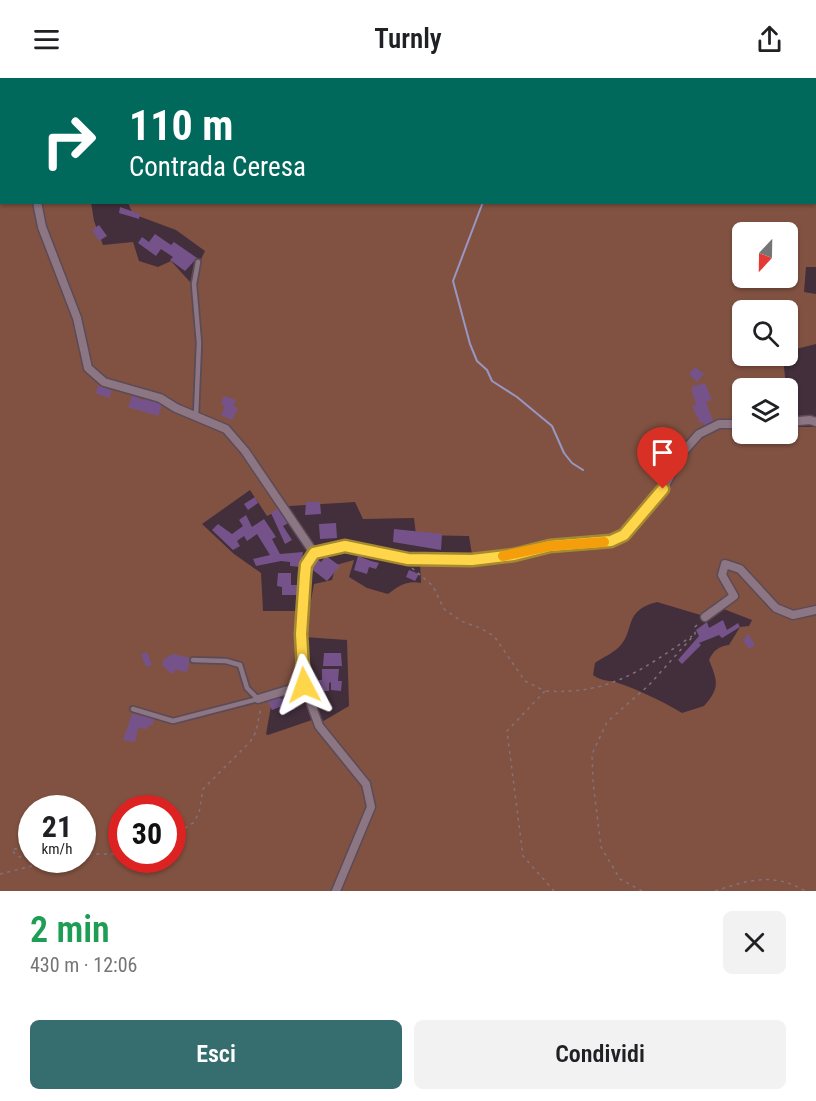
<!DOCTYPE html>
<html lang="it">
<head>
<meta charset="utf-8">
<style>
  body { margin:0; font-family:"Roboto Condensed",sans-serif; background:#f2f2f2; color:#202124; height:100vh; display:flex; flex-direction:column; font-size:22px; white-space:nowrap }
  * { box-sizing:border-box; margin:0 }
  p { font-size:20px; color:#757577 }
  .icon { flex:none; width:33px; height:33px; fill:none; stroke:currentColor; stroke-width:2; stroke-linecap:round; stroke-linejoin:round }
  .map { position:relative; height:813px; overflow:hidden }
  .sheet { display:flex; flex-direction:column; background:#fff; flex:1 }
  .sheet>* { flex:none }
  .hud { position:absolute; left:0px; top:0px; width:816px; height:126px; box-shadow:0 2px 4px #0004; background:#00695c; color:#fff; overflow:hidden }
  .needle { width:39px; rotate:202deg }
  .buttons { position:absolute; left:732px; top:144px; display:grid; gap:12px }
  .buttons a { display:grid; place-items:center; width:66px; height:66px; border-radius:9px; background:#fff; box-shadow:0 2px 4px #0004; font-size:30px }
  .speed { position:absolute; left:18px; top:717px; display:flex; gap:12px; font-size:30px; font-weight:700; text-align:center }
  .speed>* { display:grid; place-content:center; width:78px; height:78px; border-radius:50%; background:#fff; box-shadow:0 2px 4px #0004; line-height:1 }
  .speed small { font-size:15px; font-weight:400 }
  .speed .limit { border:9px solid #d22; background:#fff; color:#111 }
  .pin { position:absolute; display:grid; place-items:center; width:51px; height:51px; color:#fff; margin:-62px -26px; border-radius:50% 50% 50% 0; rotate:-45deg; box-shadow:0 0 6px #0007 }
  .pin .icon { rotate:45deg }
  .me { position:absolute; width:66px; margin:-33px; rotate:356deg; stroke-linejoin:round; filter:drop-shadow(0 0 4px #0008) }
  .turn { display:flex; align-items:center; gap:21px; height:126px; padding:0 30px; font-size:27px }
  .turn .icon { width:78px; height:78px; stroke-width:2.5 }
  .turn b { display:block; font-size:42px; line-height:51px }
  .round { display:grid; place-items:center; flex:none; width:63px; height:63px; border-radius:9px; background:#f2f2f2 }
  .head { display:flex; align-items:center; justify-content:space-between; height:102px; padding:0 30px }
  h1 { font-size:36px; font-weight:600; line-height:45px; color:#1e9e55 }
  .button { display:flex; gap:12px; margin-top:auto; padding:12px 30px }
  .button a { flex:1; height:69px; border-radius:9px; background:#366e70; color:#fff; font-size:24px; font-weight:600; line-height:69px; text-align:center }
  .button a+a { background:#f2f2f2; color:#202124 }
  header { display:flex; justify-content:space-between; align-items:center; height:78px; padding:0 30px; background:#fff; font-size:27px; font-weight:600 }
  .map>svg:first-child { display:block }
  .green { fill:#815242; fill-rule:evenodd }
  .lines { fill:none; stroke-linecap:round; stroke-linejoin:round }
  .stream { stroke:#9996c4; stroke-width:2 }
  .building { fill:#75538a }
  .lane-casing { stroke:#5b4b56; stroke-width:8 }
  .street-casing { stroke:#5b4b56; stroke-width:11 }
  .path { stroke:#82727c; stroke-width:1.5; stroke-dasharray:3 4.5; stroke-linecap:butt }
  .lane { stroke:#8c7683; stroke-width:4.5 }
  .street { stroke:#8c7683; stroke-width:8 }
  .route-casing { stroke:#a68a30; stroke-width:15 }
  .route { stroke:#ffd54a; stroke-width:10 }
  .slow { stroke:#f59e0b; stroke-width:10 }
</style>
</head>
<body>
<header><svg class="icon" aria-label="menu" viewBox="0 0 24 24"><path d="M4 6h16M4 12h16M4 18h16"/></svg>Turnly<svg class="icon" aria-label="share" viewBox="0 0 24 24"><path d="M12 15V3M7 8l5-5 5 5M5 13v7h14v-7"/></svg></header>
<div class="map">
<svg width="816" height="813" viewBox="0 0 816 813">
  <rect width="100%" height="100%" fill="#422f3b"/>
  <!-- green -->
  <path class="green" d="M0,0h816v189h-10l-2,25 12,2v50l-28,7v-41h-46v46h41l3,32h-44v46h46v-22l1,15h27v464h-816zM2,2h812v122l-686,1 5,11 43,16 29,21 -15,31 -19,-21 -13,6 -19,-6 -6,-19 -30,3 -9,-24 -3,-19h-89zM742,154h46v46h-46zM250,412l17,26 22,-10 66,-4 8,17 51,-1 2,17 53,1 4,25 -53,1 1,21c-14,-3 -23,3 -33,11l-21,-6 -18,-11 5,-17 -18,5 -4,15 -18,4 -5,27h-46l-2,-38 -27,-19 -32,-30zM657,524l47,14 17,-8 31,12 -3,6 -9,1 -11,18c-10,1 -16,6 -20,15 8,20 12,27 -5,46l-22,7c-20,-12 -45,-24 -67,-31 -9,-2 -14,-1 -22,-7l2,-12c7,-5 18,-10 24,-16 17,-17 3,-36 38,-45zM304,559l43,3 2,66 -34,20 -3,-6 -44,15 -2,-1 7,-39 27,-10zM32,730h50v52h-50zM122,730h50v52h-50z"/>
  <g class="lines">
    <!-- stream -->
    <g class="stream">
      <polyline points="719,0 726,2"/>
      <polyline points="561,2 563,0"/>
      <polyline points="814,52 816,51"/>
      <polyline points="483,124 453,203 470,266 477,283 487,292 492,303 517,319 552,348 564,375 572,385 583,392"/>
    </g>
  </g>
  <!-- building -->
  <g class="building">
    <polygon points="120,129 140,136 139,141 119,135"/>
    <polygon points="99,147 107,158 99,163 92,152"/>
    <polygon points="155,156 171,167 174,164 197,180 185,193 170,182 173,179 161,171 156,178 138,165 142,159 149,164"/>
    <polygon points="695,289 704,296 697,304 689,296"/>
    <polygon points="705,305 712,322 706,324 714,346 705,350 703,344 700,345 692,328 696,327 691,309"/>
    <polygon points="99,307 112,313 109,320 95,315"/>
    <polygon points="133,316 144,323 146,318 163,325 158,338 128,329"/>
    <polygon points="224,318 236,322 233,328 238,330 232,342 221,337 225,328 221,326"/>
    <polygon points="736,328 742,329 742,344 731,341"/>
    <polygon points="255,419 258,425 248,432 244,426"/>
    <polygon points="306,424 320,424 321,436 305,437"/>
    <polygon points="280,429 290,444 283,448 292,462 285,466 271,435"/>
    <polygon points="246,437 252,449 264,441 276,459 272,461 280,476 303,474 301,489 290,488 290,484 281,483 256,488 253,481 270,477 257,456 247,463 244,458 237,463 240,468 233,472 212,452 218,446 232,456 243,448 239,442"/>
    <polygon points="336,445 337,460 320,461 319,446"/>
    <polygon points="394,451 442,456 441,472 393,464"/>
    <polygon points="326,478 340,488 327,503 309,489 316,480 321,484"/>
    <polygon points="358,478 371,483 379,485 376,491 369,489 367,496 354,492"/>
    <polygon points="409,492 419,496 415,503 406,499"/>
    <polygon points="278,495 291,495 291,507 301,507 300,517 282,517 282,509 277,508"/>
    <polygon points="723,542 727,552 738,545 740,549 722,560 719,557 699,565 701,567 682,586 678,582 699,558 696,552 707,544 709,550"/>
    <polygon points="748,556 755,567 749,571 743,562"/>
    <polygon points="147,574 152,587 146,589 141,576"/>
    <polygon points="324,575 341,575 342,588 323,588"/>
    <polygon points="173,576 190,580 187,594 176,592 171,596 162,587 164,581"/>
    <polygon points="322,591 339,591 338,603 342,603 341,613 331,612 331,604 329,605 329,613 318,613 318,602 322,602"/>
    <polygon points="278,617 281,621 288,618 295,631 283,637 280,629 272,632 267,622"/>
    <polygon points="132,636 154,640 153,647 149,647 147,651 138,650 135,664 123,662"/>
  </g>
  <g class="lines">
    <defs>
      <g id="lane">
        <polyline points="196,338 199,265 194,206 198,184"/>
        <polyline points="193,582 226,583 240,587 247,610 258,621"/>
        <polyline points="133,631 173,643 258,621"/>
      </g>
      <g id="street">
        <polyline points="28,0 29,2"/>
        <polyline points="37,124 42,149 77,240 88,290 104,304 160,320 176,330 226,351 245,373 314,475"/>
        <polyline points="788,344 810,342 816,344"/>
        <polyline points="314,475 345,467 408,481 472,481 514,477 551,468 611,463 624,457 663,411 683,374 699,356 719,346 742,346"/>
        <polyline points="314,475 306,487 305,497 301,556 305,609 319,648 366,706 371,729 336,813"/>
        <polyline points="705,539 734,518 722,497 725,486 740,491 776,530 793,537 816,532"/>
        <polyline points="258,621 304,607"/>
      </g>
    </defs>
    <!-- lane casing -->
    <use href="#lane" class="lane-casing"/>
    <!-- street casing -->
    <use href="#street" class="street-casing"/>
    <!-- path -->
    <g class="path">
      <polyline points="412,490 433,508 444,531 461,543 480,550 494,558 525,603 545,613 507,653 523,778 554,813"/>
      <path d="M546,613c63,4 96,-21 146,-55"/>
      <polyline points="172,758 193,745 199,735 203,711 250,664 256,654 261,629"/>
      <path d="M32,770l-20,1c4,10 10,8 20,9"/>
      <polyline points="82,773 88,776 113,776 122,769"/>
      <polyline points="0,796 36,787 45,791 47,790 36,782"/>
      <polyline points="642,813 620,801 601,769 593,704 592,676 607,644 649,607 695,556 695,549 699,545"/>
      <path d="M715,813c34,-11 58,-19 90,0"/>
    </g>
    <!-- lane -->
    <use href="#lane" class="lane"/>
    <!-- street -->
    <use href="#street" class="street"/>
  </g>
  <g class="lines">
    <defs>
      <polyline id="route" points="304,607 301,556 305,497 306,487 314,475 345,468 408,481 472,482 514,477 550,468 611,463 624,457 663,411"/>
    </defs>
    <!-- route casing -->
    <use href="#route" class="route-casing"/>
    <!-- route -->
    <use href="#route" class="route"/>
    <!-- slow -->
    <polyline class="slow" points="503,478 550,468 604,464"/>
  </g>
</svg>
<div class="buttons">
<a><svg class="needle" viewBox="-14 -14 28 28"><path d="M0-13l5 13h-10z" fill="#e53935"/><path d="M0 13l5-13h-10z" fill="#757577"/></svg></a>
<a><svg class="icon" aria-label="search" viewBox="0 0 24 24"><circle cx="10" cy="10" r="6"/><path d="M15 15l6 6"/></svg></a>
<a><svg class="icon" aria-label="layers" viewBox="0 0 24 24"><path d="M12 4l9 5-9 5-9-5zM3 14l9 5 9-5"/></svg></a>
</div>
<div class="speed"><div>21<small>km/h</small></div><div class="limit">30</div></div>
<div class="pin" style="left:663px;top:411px;background:#d93025"><svg class="icon" aria-label="arrive" viewBox="0 0 24 24"><path d="M6 21V4h12l-3 4 3 4H6"/></svg></div>
<svg class="me" style="left:304px;top:607px" viewBox="-20 -20 40 40"><path d="M0-17L14 15 0 8-14 15z" fill="#ffd54a" stroke="#fff" stroke-width="4"/></svg>
<div class="hud">
<div class="turn"><svg class="icon" aria-label="right" viewBox="0 0 24 24"><path d="M7 20v-9h11M14 6l5 5-5 5"/></svg><div><b>110 m</b>Contrada Ceresa</div></div>
</div>
</div>
<section class="sheet">
<div class="head"><div><h1>2 min</h1><p>430 m · 12:06</p></div><a class="round"><svg class="icon" aria-label="close" viewBox="0 0 24 24"><path d="M6 6l12 12M18 6L6 18"/></svg></a></div>
<div class="button"><a>Esci</a><a>Condividi</a></div>
</section>
</body>
</html>
